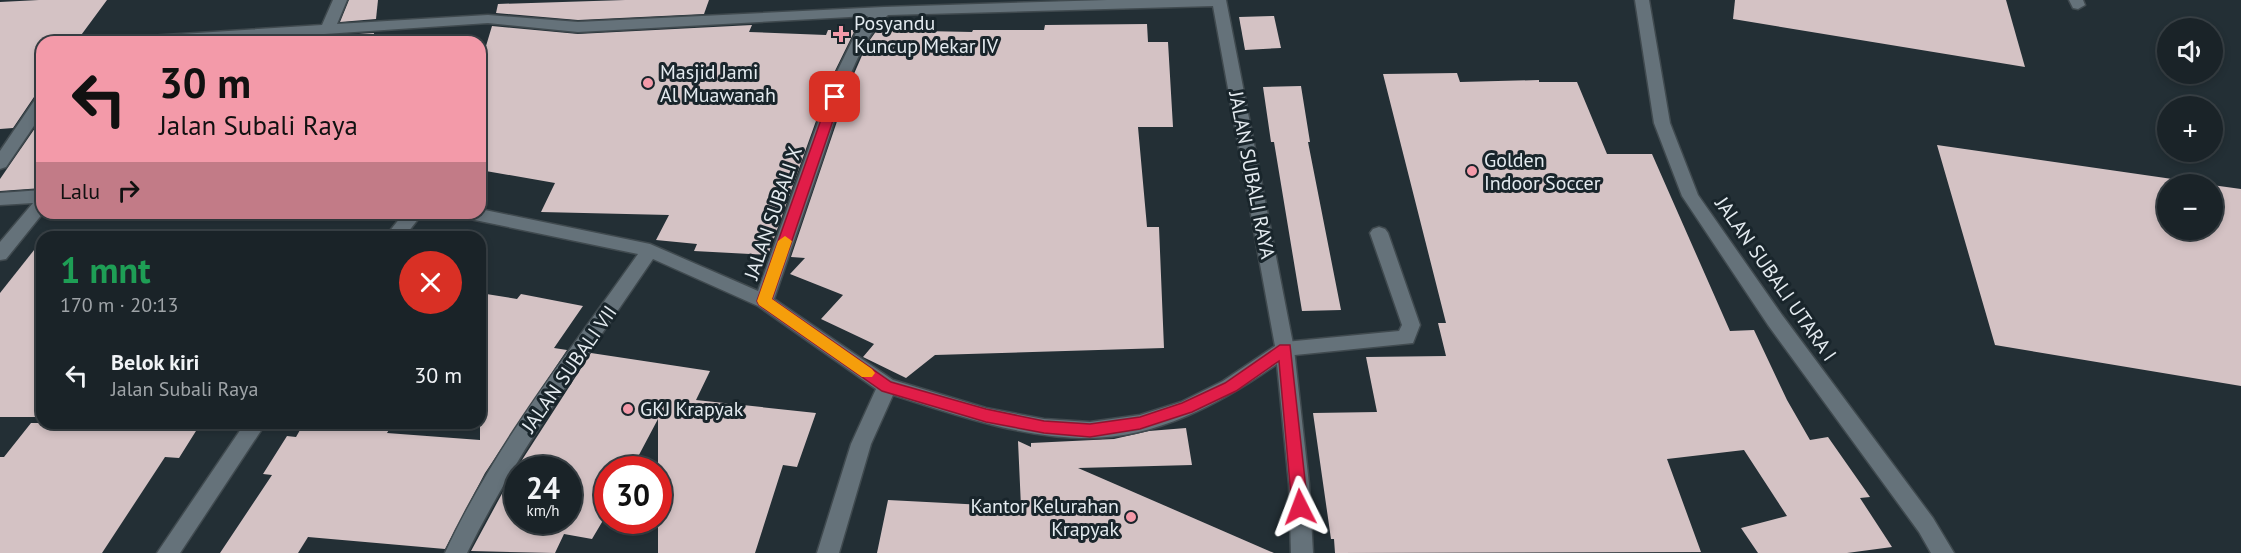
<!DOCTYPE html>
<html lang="id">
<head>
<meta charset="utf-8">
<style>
  body { margin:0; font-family:"PT Sans",sans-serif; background:#232b30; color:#f1f3f6; height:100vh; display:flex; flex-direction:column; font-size:22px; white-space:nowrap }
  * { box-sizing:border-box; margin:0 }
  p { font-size:20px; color:#9fa4a8 }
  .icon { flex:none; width:33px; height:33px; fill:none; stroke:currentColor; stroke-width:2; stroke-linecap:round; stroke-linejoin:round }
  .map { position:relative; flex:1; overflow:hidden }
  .panel { position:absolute; left:36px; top:231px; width:450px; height:198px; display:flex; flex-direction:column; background:#1a2328; border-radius:18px; box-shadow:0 3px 9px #0003,0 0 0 2px #384045 }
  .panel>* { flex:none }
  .top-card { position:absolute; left:36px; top:36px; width:450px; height:183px; border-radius:18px; box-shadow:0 3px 9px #0003,0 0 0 2px #384045; background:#f39aa9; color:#111; overflow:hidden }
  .buttons { position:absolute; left:2157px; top:18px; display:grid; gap:12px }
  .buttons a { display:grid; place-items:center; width:66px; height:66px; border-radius:50%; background:#1a2328; box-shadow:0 3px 9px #0003,0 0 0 2px #384045; font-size:30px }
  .speed { position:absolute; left:504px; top:456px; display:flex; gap:12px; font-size:30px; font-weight:700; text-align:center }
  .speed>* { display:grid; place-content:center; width:78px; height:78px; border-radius:50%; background:#1a2328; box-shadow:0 3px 9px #0003,0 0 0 2px #384045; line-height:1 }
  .speed small { font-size:15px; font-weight:400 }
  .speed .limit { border:9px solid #d22; background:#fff; color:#111 }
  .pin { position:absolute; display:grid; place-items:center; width:51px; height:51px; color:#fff; margin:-26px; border-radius:12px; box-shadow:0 3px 9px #0006 }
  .me { position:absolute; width:66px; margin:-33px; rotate:357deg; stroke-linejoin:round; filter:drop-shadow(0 0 4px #0008) }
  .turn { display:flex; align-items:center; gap:21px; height:126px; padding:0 24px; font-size:27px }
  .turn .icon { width:78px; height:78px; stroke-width:2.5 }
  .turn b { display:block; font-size:42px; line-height:51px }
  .then { display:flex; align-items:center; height:57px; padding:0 24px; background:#0003; gap:12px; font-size:22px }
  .round { display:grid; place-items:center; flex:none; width:63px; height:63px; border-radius:32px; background:#232b30 }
  .overview { display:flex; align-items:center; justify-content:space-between; height:102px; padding:0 24px }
  h1 { font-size:36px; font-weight:800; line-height:45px; color:#1e9e55 }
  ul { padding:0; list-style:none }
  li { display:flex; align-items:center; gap:18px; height:84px; padding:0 24px }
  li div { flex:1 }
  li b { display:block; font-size:22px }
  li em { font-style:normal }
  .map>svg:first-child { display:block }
  .building { fill:#d4c2c4; fill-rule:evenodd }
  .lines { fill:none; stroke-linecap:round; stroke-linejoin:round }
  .service-casing { stroke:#404a4f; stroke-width:3 }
  .minor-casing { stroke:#404a4f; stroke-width:3 }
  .service { fill:#65727a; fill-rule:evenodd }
  .minor { fill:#65727a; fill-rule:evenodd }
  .route { fill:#e11d48; stroke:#92132f; stroke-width:1.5 }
  .slow { fill:#f59e0b }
  .poi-dot { fill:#f39aa9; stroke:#19252b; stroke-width:2 }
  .labels { text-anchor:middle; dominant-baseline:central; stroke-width:6; stroke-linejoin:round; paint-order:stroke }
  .poi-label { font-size:20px; fill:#e4ebf0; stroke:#19252b; text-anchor:start }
  .street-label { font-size:20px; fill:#e4ebf0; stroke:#19252b }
</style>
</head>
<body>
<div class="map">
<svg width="2241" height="553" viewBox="0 0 2241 553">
  <rect width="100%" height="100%" fill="#232f35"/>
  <!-- building -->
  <g class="building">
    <polygon points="39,0 107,0 76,42 42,42 42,95 34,97 13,128 0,129 0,2"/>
    <polygon points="349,0 378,0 376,19 340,22"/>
    <polygon points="625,0 709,0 704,14 578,20 496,13 498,4"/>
    <polygon points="1735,0 2006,0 2025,67 1733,19"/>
    <polygon points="1274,16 1281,48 1245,50 1239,17"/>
    <polygon points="1147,24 1148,42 1168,42 1173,127 1138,127 1147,227 1159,227 1164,348 935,355 906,378 863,357 874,344 821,319 843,295 790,274 805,258 791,257 850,83 867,44 877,30 972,32 973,30 1044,30 1045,25"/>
    <polygon points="752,25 749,32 826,35 828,30 855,30 831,79 768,255 694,251 697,244 656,240 669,215 541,212 555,183 480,170 480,66 492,26 578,34"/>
    <polygon points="374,33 373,41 325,42 328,36"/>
    <polygon points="1457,73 1460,82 1539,80 1539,82 1577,82 1607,154 1652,154 1730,331 1754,330 1787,400 1810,440 1828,437 1870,497 1860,498 1892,547 1847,553 1758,553 1741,528 1787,516 1744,450 1667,459 1701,552 1335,553 1334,539 1331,539 1313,413 1377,412 1366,357 1446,356 1438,323 1446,323 1383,74"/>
    <polygon points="1301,86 1310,142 1308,142 1341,310 1302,311 1274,142 1271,142 1263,87"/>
    <polygon points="42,118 42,188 0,191 0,179"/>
    <polygon points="1937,145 2207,184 2168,184 2168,230 2212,230 2212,185 2241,189 2241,386 1995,345"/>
    <polygon points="42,240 42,417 0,417 0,293"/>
    <polygon points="480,293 517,299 521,294 583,306 554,348 567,350 485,473 445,549 308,537 298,553 220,553 272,475 263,474 287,436 296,437 304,423 393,423 387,433 480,440"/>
    <path d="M591,353l119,18 -14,29 120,13 -19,54 -14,-2 -28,88h-97v-134l-27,51h-23v42l-16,27 -28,-5 -9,19 -84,-2 40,-74zM518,470h50v50h-50z"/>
    <polygon points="31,423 201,423 179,458 165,457 102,553 0,553 0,457 4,457"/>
    <polygon points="1186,428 1192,465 1078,468 1274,553 877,553 888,500 1021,507 1018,441 1031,447 1031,443 1114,439 1149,431"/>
  </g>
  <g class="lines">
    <defs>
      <g id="service">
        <polygon points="2069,0 2083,0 2085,5 2078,9 2073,8"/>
        <polygon points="1379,227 1385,229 1388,233 1420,325 1413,343 1285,356 1278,354 1276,349 1278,344 1285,342 1399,331 1402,325 1370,233 1373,229"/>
      </g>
      <g id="minor">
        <path d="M333,0h14l-10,24 151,-9 90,7 306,-15 223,-7h119l68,349 15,135 4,69h-22l-2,-69 -12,-120c-55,39 -120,74 -189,74 -67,0 -132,-23 -195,-43l-22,49 -32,109h-22l34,-109 25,-55 -118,-83 -105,-47c-65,96 -134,189 -186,294h-22c50,-108 125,-202 193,-299l-168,-35 -6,-2 -3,-4h19v-4l170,35 108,47 75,-211 23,-47 12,-17 -290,16 -90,-9 -283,19h-78l7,-5 188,-12zM1213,6l62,340 -52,35 -42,21 -41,13 -50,7 -46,-3 -58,-11 -93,-28 -119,-81c16,-47 32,-93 48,-140 14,-40 32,-117 66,-144z"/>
        <polygon points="1635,0 1649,0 1670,123 1698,195 1782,315 1933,518 1954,553 1931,553 1919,532 1768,325 1682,196 1654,123"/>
        <polygon points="42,97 42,114 6,167 0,169 0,151 36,98"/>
        <polygon points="42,190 43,213 6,259 0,260 0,242 33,203 0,205 0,193"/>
        <polygon points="404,213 423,213 404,237 385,237"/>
        <polygon points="245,423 266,423 180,553 157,553"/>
      </g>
    </defs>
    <!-- service casing -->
    <use href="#service" class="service-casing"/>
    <!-- minor casing -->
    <use href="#minor" class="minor-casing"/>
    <!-- service -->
    <use href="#service" class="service"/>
    <!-- minor -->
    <use href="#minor" class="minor"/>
  </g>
  <!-- route -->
  <polygon class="route" points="835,93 841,97 772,299 891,382 986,409 1044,421 1090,424 1140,417 1182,403 1225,383 1280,345 1290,345 1308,507 1306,512 1300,514 1294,512 1292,507 1279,361 1236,391 1192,412 1140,429 1090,437 1044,433 986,422 882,391 759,305 757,301 829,97"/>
  <!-- slow -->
  <polygon class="slow" points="785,236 792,241 772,299 872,369 875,373 872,377 862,377 759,305 757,301 778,241"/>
  <!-- markers -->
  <g class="poi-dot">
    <path d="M838 25h6v6h6v6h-6v6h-6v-6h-6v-6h6z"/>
    <circle cx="648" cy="83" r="6"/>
    <circle cx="1472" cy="171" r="6"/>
    <circle cx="628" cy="409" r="6"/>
    <circle cx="1131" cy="517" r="6"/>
  </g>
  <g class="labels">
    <!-- poi labels -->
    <g class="poi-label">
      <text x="854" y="23">Posyandu<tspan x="854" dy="23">Kuncup Mekar IV</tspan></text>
      <text x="660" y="72">Masjid Jami<tspan x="660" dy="23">Al Muawanah</tspan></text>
      <text x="1484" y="160">Golden<tspan x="1484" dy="23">Indoor Soccer</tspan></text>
      <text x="640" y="409">GKJ Krapyak</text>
      <text x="1119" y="506" text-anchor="end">Kantor Kelurahan<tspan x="1119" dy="23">Krapyak</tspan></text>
    </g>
    <!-- street labels -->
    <g class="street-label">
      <text transform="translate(1252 175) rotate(79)">JALAN SUBALI RAYA</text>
      <text transform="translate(773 213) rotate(-71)">JALAN SUBALI X</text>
      <text transform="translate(1776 279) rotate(55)">JALAN SUBALI UTARA I</text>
      <text transform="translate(569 369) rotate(-55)">JALAN SUBALI VII</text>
    </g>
  </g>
</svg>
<div class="buttons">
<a><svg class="icon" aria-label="sound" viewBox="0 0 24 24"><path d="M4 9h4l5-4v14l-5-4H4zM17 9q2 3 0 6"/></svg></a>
<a>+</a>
<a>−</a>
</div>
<div class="speed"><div>24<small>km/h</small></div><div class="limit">30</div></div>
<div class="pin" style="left:835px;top:97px;background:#d93025"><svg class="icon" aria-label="arrive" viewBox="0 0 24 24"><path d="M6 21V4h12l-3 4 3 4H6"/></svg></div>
<svg class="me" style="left:1300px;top:507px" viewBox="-20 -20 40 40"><path d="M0-17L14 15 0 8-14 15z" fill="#e11d48" stroke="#fff" stroke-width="4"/></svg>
<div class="top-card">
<div class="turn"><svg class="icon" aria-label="left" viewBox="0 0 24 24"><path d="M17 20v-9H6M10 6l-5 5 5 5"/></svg><div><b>30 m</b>Jalan Subali Raya</div></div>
<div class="then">Lalu<svg class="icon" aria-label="right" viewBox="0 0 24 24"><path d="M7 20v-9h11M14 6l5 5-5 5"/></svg></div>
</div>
<section class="panel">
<div class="overview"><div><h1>1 mnt</h1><p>170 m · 20:13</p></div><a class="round" style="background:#d93025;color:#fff"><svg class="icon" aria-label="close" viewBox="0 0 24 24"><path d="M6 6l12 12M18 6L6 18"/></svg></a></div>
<ul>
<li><svg class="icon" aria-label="left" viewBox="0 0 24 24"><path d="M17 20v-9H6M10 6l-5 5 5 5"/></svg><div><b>Belok kiri</b><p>Jalan Subali Raya</p></div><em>30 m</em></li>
</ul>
</section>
</div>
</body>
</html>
